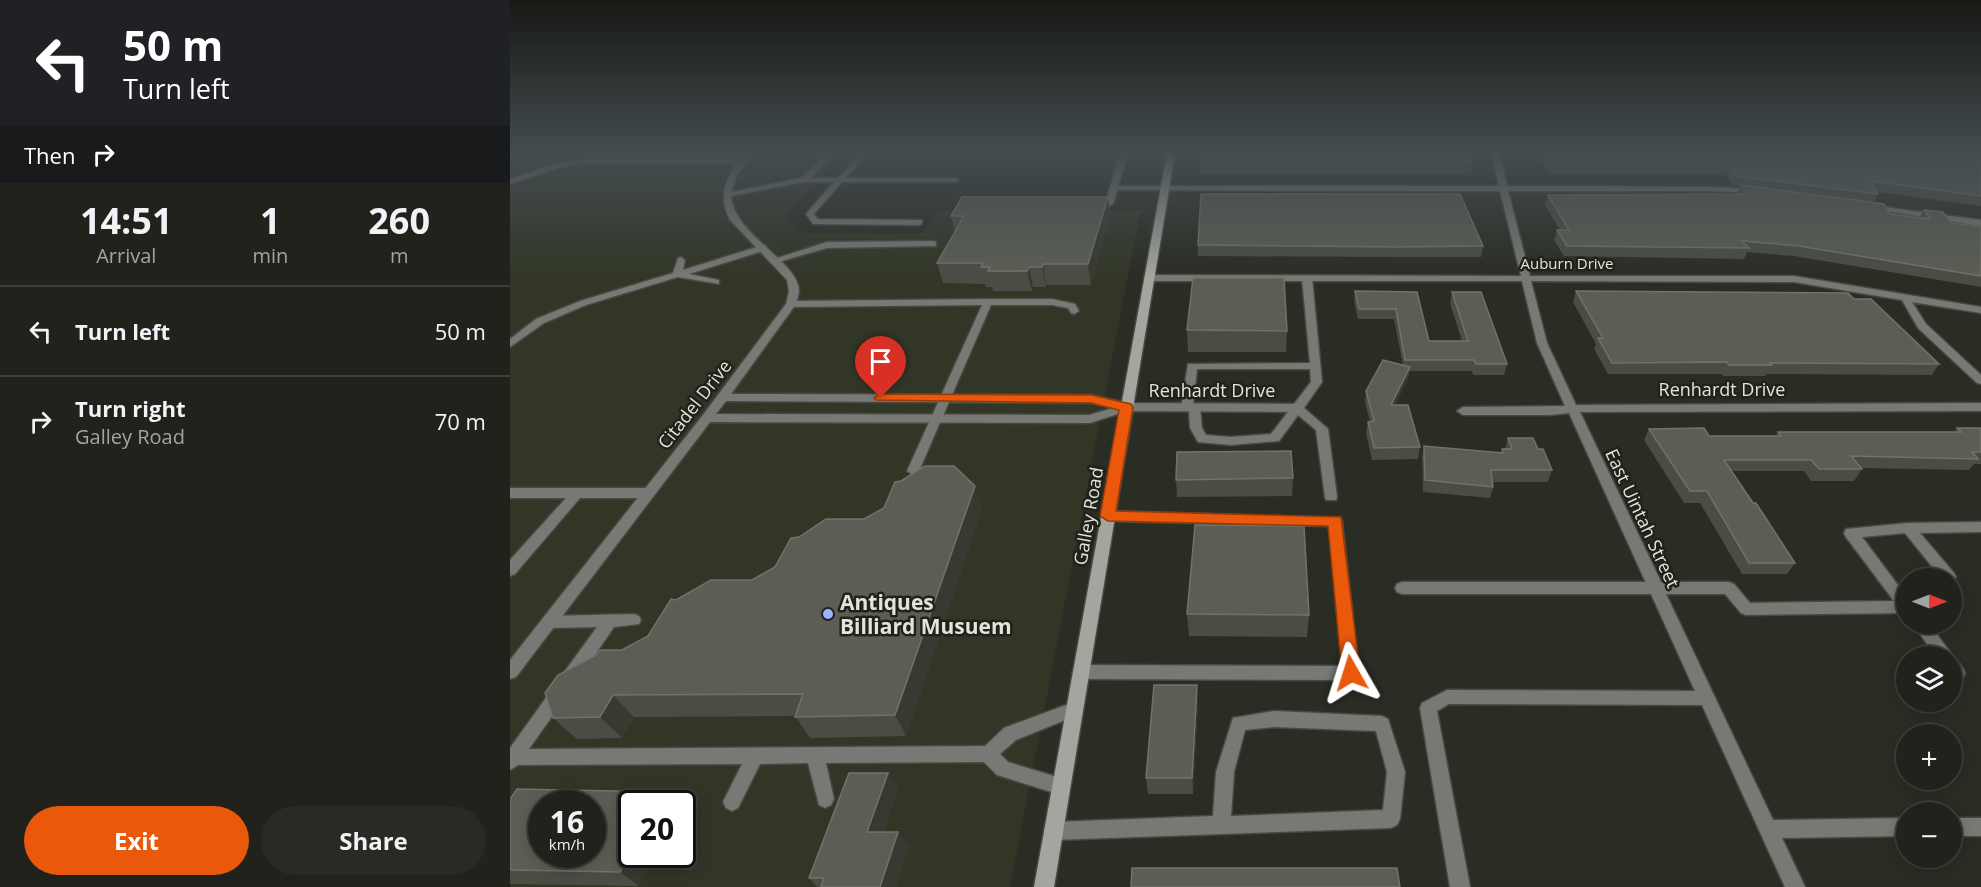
<!DOCTYPE html>
<html lang="en">
<head>
<meta charset="utf-8">
<style>
  body { margin:0; font-family:"Open Sans",sans-serif; background:#282a24; color:#f1f3f6; height:100vh; display:flex; flex-direction:column; font-size:22px; white-space:nowrap }
  * { box-sizing:border-box; margin:0 }
  p { font-size:20px; color:#a2a4a3 }
  .icon { flex:none; width:33px; height:33px; fill:none; stroke:currentColor; stroke-width:2; stroke-linecap:round; stroke-linejoin:round }
  .map { position:relative; flex:1; overflow:hidden }
  .sheet { display:flex; flex-direction:column; background:#20221b; width:510px }
  .sheet>* { flex:none }
  .hud { background:#202124; color:#fff; overflow:hidden }
  .needle { width:39px; rotate:90deg }
  .tools { position:absolute; left:1386px; top:568px; display:grid; gap:12px }
  .tools a { display:grid; place-items:center; width:66px; height:66px; border-radius:50%; background:#20221b; box-shadow:0 3px 15px #0003,0 0 0 2px #3d3f3a; font-size:30px }
  .speed { position:absolute; left:18px; top:790px; display:flex; gap:12px; font-size:30px; font-weight:700; text-align:center }
  .speed>* { display:grid; place-content:center; width:78px; height:78px; border-radius:50%; background:#20221b; box-shadow:0 3px 15px #0003,0 0 0 2px #3d3f3a; line-height:1 }
  .speed small { font-size:15px; font-weight:400 }
  .speed .limit { border:3px solid #111; border-radius:9px; background:#fff; color:#111 }
  .pin { position:absolute; display:grid; place-items:center; width:51px; height:51px; color:#fff; margin:-62px -26px; border-radius:50% 50% 50% 0; rotate:-45deg; box-shadow:0 0 6px #0007 }
  .pin .icon { rotate:45deg }
  .me { position:absolute; width:66px; margin:-33px; rotate:354deg; stroke-linejoin:round; filter:drop-shadow(0 0 4px #0008) }
  .turn { display:flex; align-items:center; gap:21px; height:126px; padding:0 24px; font-size:27px }
  .turn .icon { width:78px; height:78px; stroke-width:2.5 }
  .turn b { display:block; font-size:42px; line-height:51px }
  .then { display:flex; align-items:center; height:57px; padding:0 24px; background:#0003; gap:12px; font-size:22px }
  .eta { display:flex; justify-content:space-evenly; align-items:center; height:102px; text-align:center }
  .eta b { font-size:36px; font-weight:700; line-height:42px }
  .cta { display:flex; gap:12px; margin-top:auto; padding:12px 24px }
  .cta a { flex:1; height:69px; border-radius:36px; background:#ea580c; color:#fff; font-size:24px; font-weight:700; line-height:69px; text-align:center }
  .cta a+a { background:#282a24; color:#f1f3f6 }
  ul { padding:0; list-style:none }
  li { display:flex; align-items:center; gap:18px; height:90px; padding:0 24px; border-top:2px solid #3d3f3a }
  li div { flex:1 }
  li b { display:block; font-size:22px }
  li em { font-style:normal }
  main { display:flex; flex:1; min-height:0 }
  .map>svg:first-child { display:block }
  .built { fill:#323627; fill-rule:evenodd }
  .lines { fill:none; stroke-linecap:round; stroke-linejoin:round }
  .lane-casing { stroke:#484a42; stroke-width:3 }
  .street-casing { stroke:#484a42; stroke-width:3 }
  .secondary-casing { stroke:#484a42; stroke-width:3 }
  .lane { fill:#787974; fill-rule:evenodd }
  .street { fill:#787974; fill-rule:evenodd }
  .secondary { fill:#a3a59e; fill-rule:evenodd }
  .wall { fill:#4b4d45 }
  .shaded-wall { fill:#373a31 }
  .building { fill:#5c5e55; stroke:#71736a; stroke-width:1.5; fill-rule:evenodd }
  .route { fill:#ea580c; stroke:#983908; stroke-width:1.5 }
  .poi-dot { fill:#9ab5fd; stroke:#21231a; stroke-width:2 }
  .labels { text-anchor:middle; dominant-baseline:central; stroke-width:5; stroke-linejoin:round; paint-order:stroke }
  .far-street-label { font-size:15px; fill:#e3e4de; stroke:#21231a }
  .street-label { font-size:18px; fill:#e3e4de; stroke:#21231a }
  .near-poi-label { font-size:21px; font-weight:bold; fill:#e3e4de; stroke:#21231a; text-anchor:start }
</style>
</head>
<body>
<main>
<section class="sheet">
<div class="hud">
<div class="turn"><svg class="icon" aria-label="left" viewBox="0 0 24 24"><path d="M17 20v-9H6M10 6l-5 5 5 5"/></svg><div><b>50 m</b>Turn left</div></div>
<div class="then">Then<svg class="icon" aria-label="right" viewBox="0 0 24 24"><path d="M7 20v-9h11M14 6l5 5-5 5"/></svg></div>
</div>
<div class="eta">
<div><b>14:51</b><p>Arrival</p></div>
<div><b>1</b><p>min</p></div>
<div><b>260</b><p>m</p></div>
</div>
<ul>
<li><svg class="icon" aria-label="left" viewBox="0 0 24 24"><path d="M17 20v-9H6M10 6l-5 5 5 5"/></svg><div><b>Turn left</b></div><em>50 m</em></li>
<li><svg class="icon" aria-label="right" viewBox="0 0 24 24"><path d="M7 20v-9h11M14 6l5 5-5 5"/></svg><div><b>Turn right</b><p>Galley Road</p></div><em>70 m</em></li>
</ul>
<div class="cta"><a>Exit</a><a>Share</a></div>
</section>
<div class="map">
<svg width="1471" height="887" viewBox="0 0 1471 887">
  <rect width="100%" height="100%" fill="#2a2d24"/>
  <!-- built -->
  <path class="built" d="M0,153h333l-58,62 15,18 121,1 15,-23 208,-1 -5,8 -129,669h-500zM32,804h50v51h-50zM122,804h50v51h-50z"/>
  <g class="lines">
    <defs>
      <g id="lane">
        <polygon points="610,153 618,153 603,204 599,206 595,204"/>
        <polygon points="73,159 232,159 236,161 232,163 73,163 49,168 0,184 0,179 44,164"/>
        <polygon points="423,241 426,242 426,246 317,248 265,263 261,260 317,242"/>
        <polygon points="253,245 256,246 256,250 179,274 209,280 209,284 168,277 76,305 34,323 0,347 0,339 26,319 70,301 163,273 168,258 171,257 175,260 173,270"/>
        <path d="M797,275l5,3 10,104 -18,26 24,21 9,68 -1,3h-10l-1,-3 -9,-67 -18,-15 -19,26 -48,4 -33,-3 -8,-14 -1,-17h-6l-2,-3 7,-44 122,-1 -8,-85zM687,369h113l1,13 -40,52 -40,3 -25,-2 -4,-7 -2,-20 -2,-3h-5z"/>
        <polygon points="478,299 542,299 565,304 569,311 564,314 561,313 558,308 542,305 481,305 409,471 403,475 397,471 472,305 281,307 276,304 281,301"/>
        <polygon points="0,488 138,488 143,490 144,493 143,496 138,498 70,498 5,574 0,576 0,560 56,498 0,498"/>
        <polygon points="598,511 830,518 832,521 849,673 847,678 841,680 571,679 565,677 563,672 565,667 571,665 832,666 819,526 598,521 593,519 591,516 593,513"/>
        <polygon points="892,582 1147,582 1152,584 1154,588 1152,592 1147,594 892,594 887,592 885,588 887,584"/>
        <polygon points="124,614 129,616 131,620 129,624 104,627 67,681 61,683 55,681 53,676 55,671 87,627 38,628 33,626 31,622 33,618 38,616"/>
        <polygon points="49,686 55,688 57,693 55,698 19,749 475,746 494,728 564,702 570,704 572,709 570,714 506,740 490,754 498,762 557,780 560,786 557,792 551,795 487,775 474,762 316,763 324,799 321,805 315,808 309,805 298,763 250,764 228,808 222,811 216,808 213,802 232,764 8,765 0,770 0,748 43,688"/>
        <path d="M764,711l108,5 6,3 17,53 -5,47 -3,6 -6,3 -338,12 -7,-2 -2,-7 2,-7 7,-2 160,-6 3,-44 17,-54zM764,727l102,4 11,41 -4,38 -152,6 3,-44 11,-42z"/>
      </g>
      <g id="street">
        <path d="M237,153h8l-18,22 -6,17 70,-14 26,-25h8l-24,25h27l23,-24 4,2 -19,22h109l4,2 -4,2h-113l-28,32 4,5 104,1v4l-3,1 -106,-1 -7,-10 28,-32h-30l-73,14c3,38 66,65 68,94 0,4 -2,10 -3,14l-65,90 360,1 35,8 171,1 6,4 -6,4 -170,-1 -37,12 -380,-1 -194,255 -6,2v-19l193,-245 83,-111 3,-13 -2,-11 -57,-60c-14,-26 -3,-48 17,-67zM216,401l365,2 22,5 -24,7 -373,-1z"/>
        <polygon points="981,153 989,153 997,186 1198,187 1244,189 1248,191 1244,193 1198,191 998,191 1020,276 1284,276 1471,307 1471,313 1402,302 1416,324 1471,375 1471,384 1467,383 1408,328 1392,300 1284,282 1021,281 1037,343 1066,405 1471,403 1471,411 1070,412 1151,582 1219,582 1224,584 1240,603 1384,601 1336,537 1334,533 1336,529 1398,523 1471,522 1471,532 1410,533 1444,573 1446,577 1442,582 1442,579 1432,579 1395,533 1352,537 1396,596 1396,613 1236,615 1231,613 1215,594 1156,594 1263,820 1396,818 1396,836 1272,838 1295,887 1275,887 1192,705 939,704 927,711 960,887 940,887 910,708 912,703 937,690 1185,691 1059,413 1040,415 953,415 947,411 953,407 1055,406 1027,343 1012,281 639,281 634,278 639,275 1011,276 990,191 604,190 600,188 604,186 989,186"/>
        <polygon points="1359,205 1471,220 1471,226 1362,209 1359,209"/>
        <path d="M1403,624h16l21,28 2,6c7,3 10,8 13,15l-2,5 -6,2 -5,-2v-21h-16z"/>
        <rect x="1442" y="818" width="29" height="18"/>
      </g>
      <polygon id="secondary" points="657,153 665,153 544,887 524,887"/>
    </defs>
    <!-- lane casing -->
    <use href="#lane" class="lane-casing"/>
    <!-- street casing -->
    <use href="#street" class="street-casing"/>
    <!-- secondary casing -->
    <use href="#secondary" class="secondary-casing"/>
    <!-- lane -->
    <use href="#lane" class="lane"/>
    <!-- street -->
    <use href="#street" class="street"/>
    <!-- secondary -->
    <use href="#secondary" class="secondary"/>
  </g>
  <!-- wall -->
  <g class="wall">
    <polygon points="1026,153 1471,153 1471,206 1367,192 1368,194 1363,203 1380,214 1410,217 1414,210 1441,223 1471,227 1471,287 1284,256 1237,252 1234,259 1054,256 1044,240 1047,230 1050,230 1035,205 1038,195 1227,194 1230,186 1222,185 1215,173 1039,173"/>
    <polygon points="690,163 962,163 961,173 690,173"/>
    <polygon points="441,216 600,216 581,285 536,285 536,287 523,287 522,291 483,291 482,287 476,287 475,284 433,283 427,263 445,232"/>
    <polygon points="688,245 973,246 971,257 885,257 688,256"/>
    <polygon points="845,291 907,292 919,341 952,341 940,303 942,292 997,364 994,375 963,375 962,371 900,371 898,378 885,405 910,447 908,459 862,460 856,433 858,422 860,422 855,402 856,391 893,365 884,319 848,319 844,301"/>
    <polygon points="1066,291 1344,299 1429,364 1422,375 1256,374 1256,376 1213,376 1212,374 1098,374 1084,349 1086,344 1063,302"/>
    <polygon points="677,330 777,331 776,352 678,352"/>
    <polygon points="1447,428 1471,428 1471,464 1464,464 1459,470 1351,468 1352,469 1344,481 1301,481 1294,471 1222,471 1285,563 1277,574 1232,574 1190,503 1174,503 1134,440 1139,429 1199,436 1265,436 1268,432 1444,432"/>
    <polygon points="998,438 1028,449 1042,470 1038,482 982,482 983,487 980,498 913,492 912,457 914,446 990,453 992,449 995,449"/>
    <polygon points="783,478 782,496 667,497 666,480"/>
    <polygon points="472,508 396,736 300,738 285,716 124,717 112,738 67,739 43,718 112,650 138,636 166,600 242,580 265,567 289,537 354,519"/>
    <polygon points="677,614 799,615 797,637 679,636"/>
    <polygon points="688,701 683,794 638,794 636,778"/>
    <polygon points="378,773 388,788 373,832 388,832 398,847 386,887 307,887 299,878"/>
    <polygon points="155,792 129,886 0,884 0,799"/>
  </g>
  <!-- shaded-wall -->
  <g class="shaded-wall">
    <polygon points="0,153 53,153 42,160 0,175"/>
    <polygon points="598,197 600,216 581,285 578,264"/>
    <polygon points="533,264 536,285 536,287 532,267"/>
    <polygon points="519,267 523,287 522,291 517,271"/>
    <polygon points="900,367 898,378 880,417 881,405"/>
    <polygon points="465,486 472,508 396,736 385,715"/>
    <polygon points="687,685 688,701 683,794 682,778"/>
    <polygon points="103,695 124,717 112,738 90,717"/>
    <polygon points="378,773 388,788 368,847 357,832"/>
    <polygon points="155,792 168,804 148,804"/>
    <polygon points="388,832 398,847 386,887 370,887"/>
    <polygon points="122,852 122,855 145,855 129,886 110,872"/>
  </g>
  <!-- building -->
  <g class="building">
    <polygon points="691,153 957,153 962,163 690,163"/>
    <polygon points="1034,153 1471,153 1471,196 1361,181 1368,194 1225,176 1219,164 1041,163"/>
    <polygon points="1231,185 1374,204 1380,214 1420,219 1414,210 1433,212 1441,223 1471,227 1471,276 1289,246 1232,241 1239,248 1057,246 1047,230 1059,230 1038,195 1237,194"/>
    <polygon points="691,194 950,194 973,246 886,247 688,245"/>
    <polygon points="452,197 598,197 578,264 533,264 532,267 519,267 517,271 478,271 480,267 471,267 473,263 427,263 454,216 441,216"/>
    <polygon points="683,278 774,278 777,331 677,330"/>
    <polygon points="845,291 907,292 919,341 958,341 942,292 971,292 997,364 966,364 964,360 895,360 886,309 849,309"/>
    <polygon points="1066,291 1338,293 1344,299 1361,299 1429,364 1260,363 1262,365 1219,365 1217,362 1102,363 1088,338 1093,338"/>
    <polygon points="873,360 900,367 881,405 898,405 910,447 864,448 858,422 864,421 856,391"/>
    <polygon points="1194,428 1199,436 1271,436 1268,432 1451,432 1447,428 1471,428 1471,452 1462,452 1468,459 1341,456 1352,469 1309,469 1301,460 1214,460 1243,503 1246,503 1285,563 1239,563 1197,491 1180,491 1139,429"/>
    <polygon points="998,438 1023,438 1028,449 1033,449 1042,470 981,470 983,487 915,480 914,446 993,453 992,449 1002,449"/>
    <polygon points="781,451 783,478 666,480 667,452"/>
    <polygon points="415,466 444,466 465,486 385,715 285,717 293,694 103,695 90,717 43,718 35,693 48,675 85,656 90,650 112,650 138,636 161,599 166,600 201,580 242,580 265,567 281,538 289,537 316,519 354,519 374,508 385,482 391,481"/>
    <polygon points="685,525 794,526 799,615 677,614"/>
    <polygon points="644,685 687,685 682,778 636,778"/>
    <polygon points="339,773 378,773 357,832 388,832 370,887 311,887 314,878 299,878"/>
    <path d="M7,789l148,3 -7,12h-26v48l-12,20 -110,-2v-71zM32,804h50v51h-50z"/>
    <polygon points="622,868 887,868 890,887 621,887"/>
  </g>
  <!-- sky -->
  <linearGradient id="sky" x2="0" y2="1"><stop stop-color="#171914"/><stop offset="0.55" stop-color="#444c50"/><stop offset="1" stop-color="#444c50" stop-opacity="0"/></linearGradient>
  <rect width="1471" height="277" fill="url(#sky)"/>
  <!-- route -->
  <polygon class="route" points="371,394 581,395 621,404 623,407 606,511 831,517 850,673 848,678 841,680 835,678 832,673 818,526 598,521 590,516 609,410 581,403 366,400 364,398"/>
  <!-- markers -->
  <circle class="poi-dot" cx="318" cy="614" r="6"/>
  <g class="labels">
    <!-- far-street labels -->
    <g class="far-street-label">
      <text x="1057" y="263">Auburn Drive</text>
    </g>
    <!-- street labels -->
    <g class="street-label">
      <text x="1212" y="389">Renhardt Drive</text>
      <text x="702" y="390">Renhardt Drive</text>
      <text transform="translate(184 404) rotate(-52)">Citadel Drive</text>
      <text transform="translate(578 516) rotate(-80)">Galley Road</text>
      <text transform="translate(1133 518) rotate(65)">East Uintah Street</text>
    </g>
    <!-- near-poi labels -->
    <g class="near-poi-label">
      <text x="330" y="602">Antiques<tspan x="330" dy="24">Billiard Musuem</tspan></text>
    </g>
  </g>
</svg>
<div class="tools">
<a><svg class="needle" viewBox="-14 -14 28 28"><path d="M0-13l5 13h-10z" fill="#e53935"/><path d="M0 13l5-13h-10z" fill="#a2a4a3"/></svg></a>
<a><svg class="icon" aria-label="layers" viewBox="0 0 24 24"><path d="M12 4l9 5-9 5-9-5zM3 14l9 5 9-5"/></svg></a>
<a>+</a>
<a>−</a>
</div>
<div class="speed"><div>16<small>km/h</small></div><div class="limit">20</div></div>
<div class="pin" style="left:371px;top:398px;background:#d93025"><svg class="icon" aria-label="arrive" viewBox="0 0 24 24"><path d="M6 21V4h12l-3 4 3 4H6"/></svg></div>
<svg class="me" style="left:841px;top:673px" viewBox="-20 -20 40 40"><path d="M0-17L14 15 0 8-14 15z" fill="#ea580c" stroke="#fff" stroke-width="4"/></svg>
</div>
</main>
</body>
</html>
